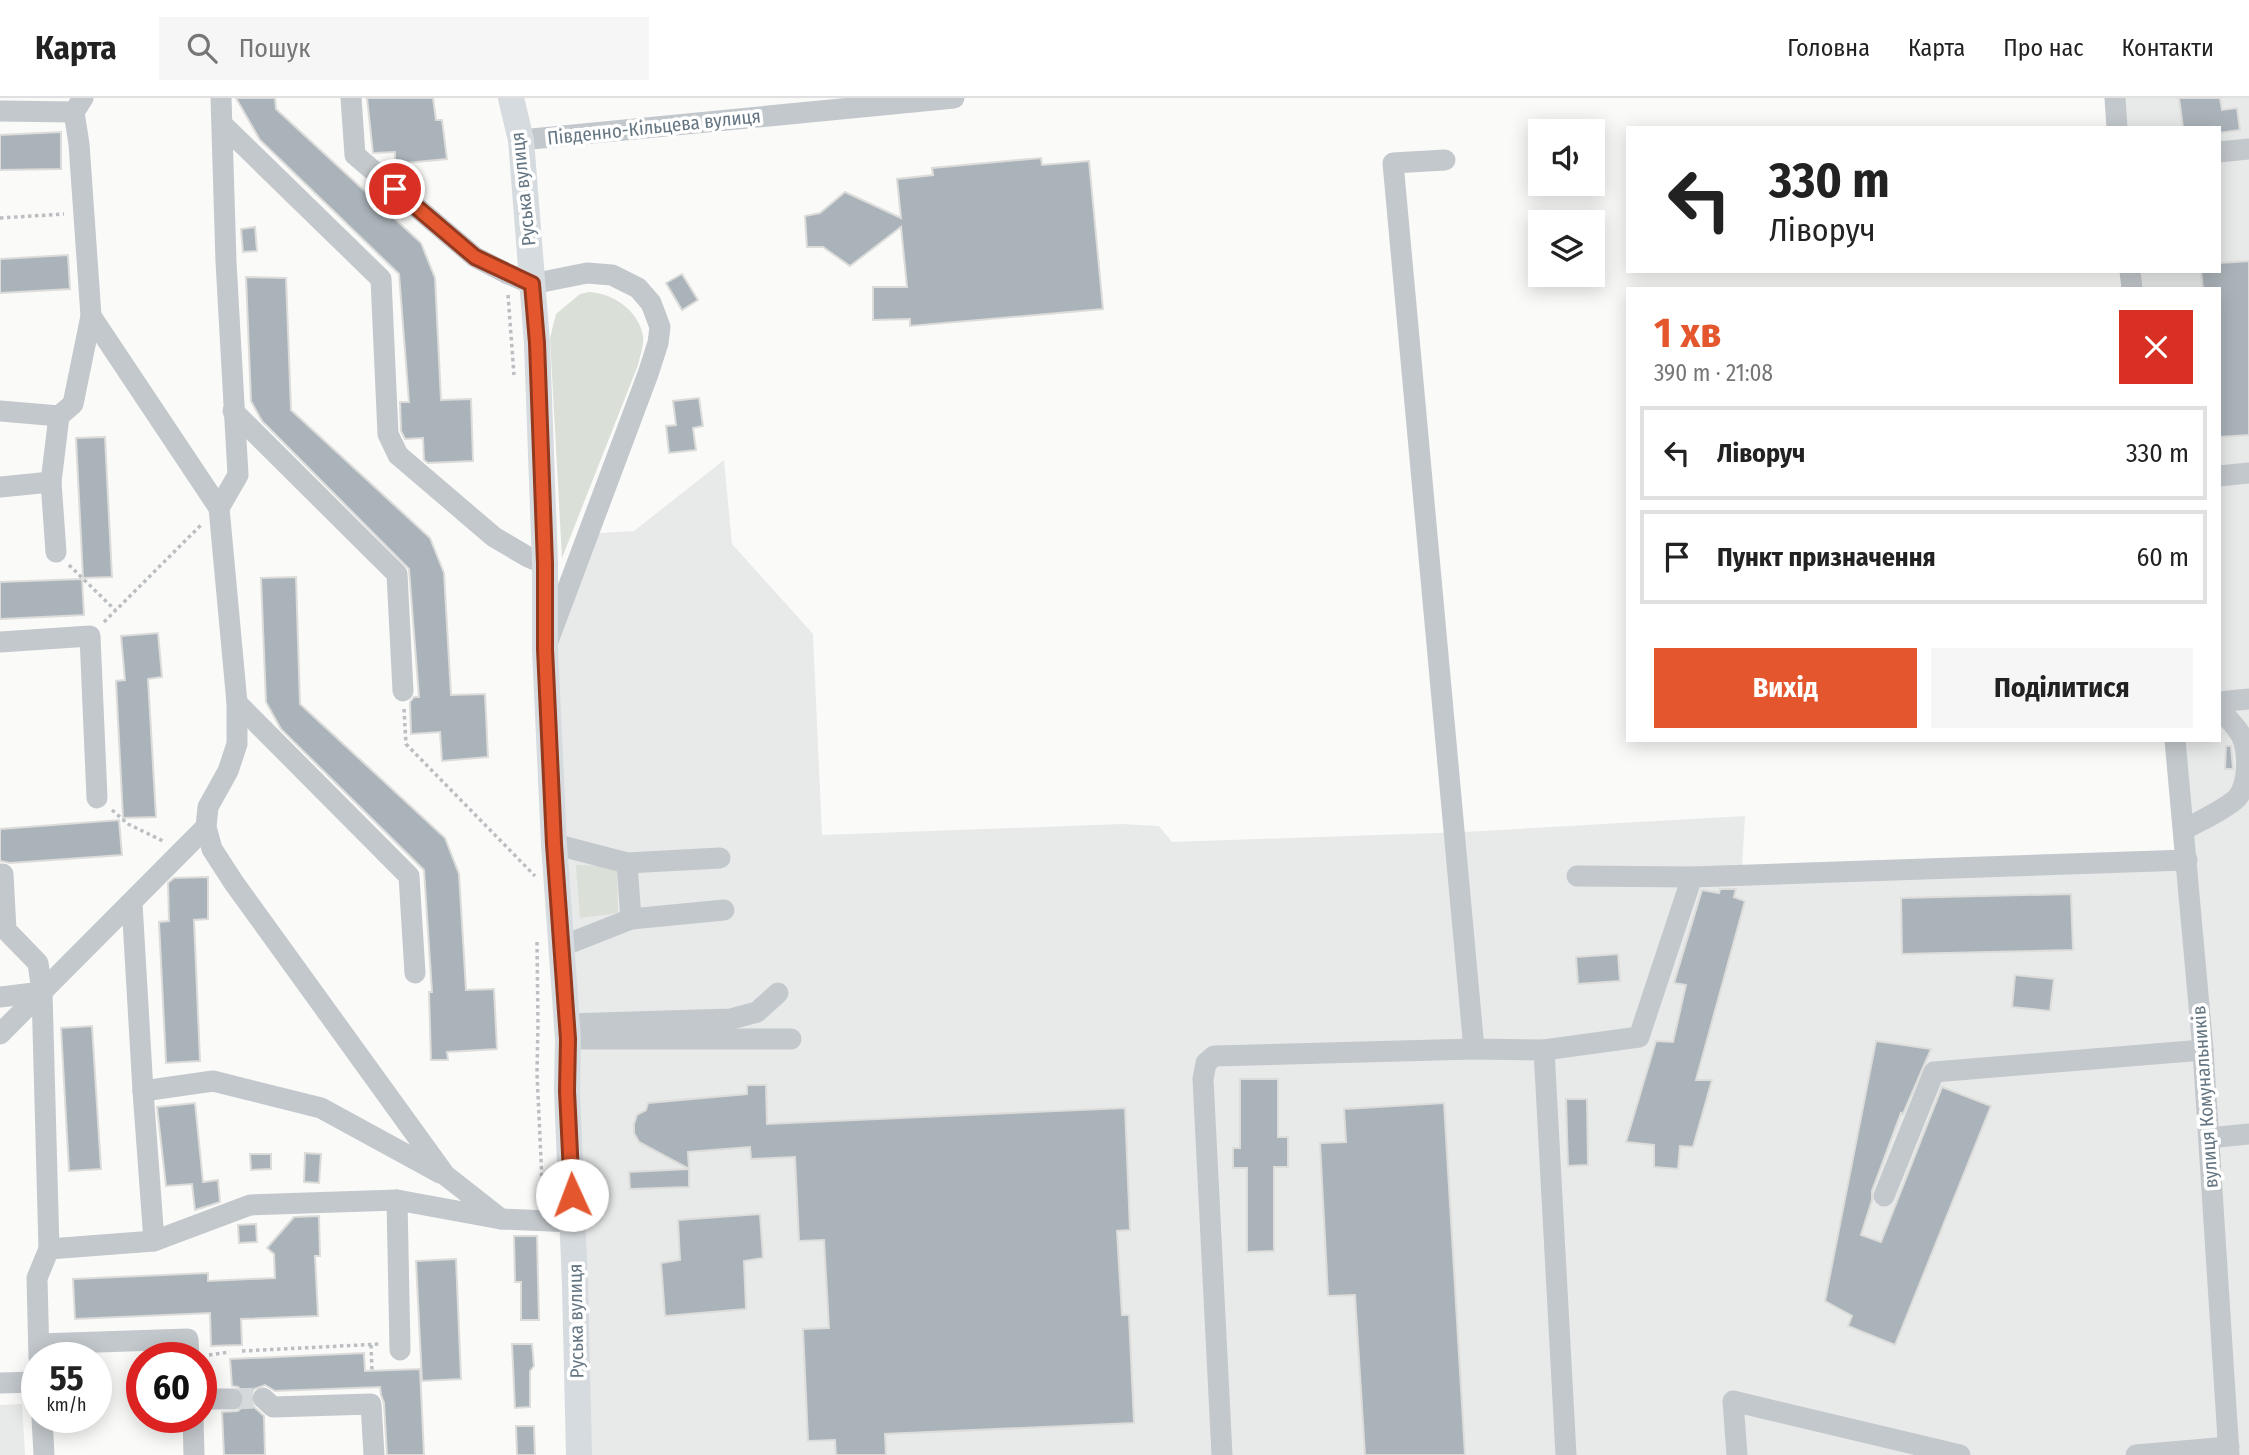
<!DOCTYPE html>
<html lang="uk">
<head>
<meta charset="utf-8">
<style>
  body { margin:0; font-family:"Fira Sans Condensed",sans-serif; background:#f6f6f6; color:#222; height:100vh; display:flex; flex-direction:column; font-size:26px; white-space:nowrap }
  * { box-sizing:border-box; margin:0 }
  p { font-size:23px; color:#767676 }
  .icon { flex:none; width:38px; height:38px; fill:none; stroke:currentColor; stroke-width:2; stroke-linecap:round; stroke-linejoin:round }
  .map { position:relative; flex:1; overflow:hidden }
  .drawer { position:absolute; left:1626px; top:189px; width:595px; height:455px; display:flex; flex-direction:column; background:#fff; border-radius:0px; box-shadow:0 4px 18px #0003 }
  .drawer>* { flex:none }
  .hud { position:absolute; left:1626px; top:28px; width:595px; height:147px; border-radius:0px; box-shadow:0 4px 18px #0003; background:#fff; color:#222; overflow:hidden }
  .tools { position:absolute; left:1528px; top:21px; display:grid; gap:14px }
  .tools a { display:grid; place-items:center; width:77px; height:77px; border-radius:0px; background:#fff; box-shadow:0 4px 18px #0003; font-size:35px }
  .speed { position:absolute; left:21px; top:1244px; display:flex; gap:14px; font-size:35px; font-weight:700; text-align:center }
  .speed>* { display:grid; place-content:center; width:91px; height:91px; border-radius:50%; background:#fff; box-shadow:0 4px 18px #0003; line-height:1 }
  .speed small { font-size:18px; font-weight:400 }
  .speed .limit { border:10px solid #d22; background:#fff; color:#111 }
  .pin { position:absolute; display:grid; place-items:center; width:60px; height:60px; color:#fff; margin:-30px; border:4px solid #fff; border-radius:50%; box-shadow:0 2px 7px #0007 }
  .me { position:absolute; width:77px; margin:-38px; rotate:358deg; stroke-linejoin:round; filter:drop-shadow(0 0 5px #0008) }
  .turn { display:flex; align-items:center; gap:24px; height:147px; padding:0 28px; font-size:32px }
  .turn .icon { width:91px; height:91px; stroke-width:2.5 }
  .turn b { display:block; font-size:49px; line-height:60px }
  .round { display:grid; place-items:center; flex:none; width:74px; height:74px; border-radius:0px; background:#f6f6f6 }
  .headline { display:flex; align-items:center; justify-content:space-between; height:119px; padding:0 28px }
  h1 { font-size:42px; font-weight:700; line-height:52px; color:#e4572e }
  .button { display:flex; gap:14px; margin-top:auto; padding:14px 28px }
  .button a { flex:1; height:80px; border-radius:0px; background:#e4572e; color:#fff; font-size:28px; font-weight:700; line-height:80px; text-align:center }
  .button a+a { background:#f6f6f6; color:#222 }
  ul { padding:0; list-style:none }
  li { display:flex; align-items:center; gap:21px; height:94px; margin:0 14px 10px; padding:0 14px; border:4px solid #e0e0e0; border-radius:0px }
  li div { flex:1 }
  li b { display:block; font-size:26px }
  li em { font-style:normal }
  header { display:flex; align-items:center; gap:42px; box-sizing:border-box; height:98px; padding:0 35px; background:#fff; border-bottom:2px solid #e0e0e0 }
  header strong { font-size:33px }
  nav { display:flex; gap:38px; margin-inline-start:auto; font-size:24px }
  .search { width:490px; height:63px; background:#f6f6f6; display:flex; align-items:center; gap:18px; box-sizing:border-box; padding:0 24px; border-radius:0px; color:#767676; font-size:26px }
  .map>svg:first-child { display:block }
  .built { fill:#e8e9e9 }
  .green { fill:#dadfd7 }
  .building { fill:#aab3b9; stroke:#dcdcda; stroke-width:2 }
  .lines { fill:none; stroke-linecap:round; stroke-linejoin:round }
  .minor-tunnel { stroke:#d5d9db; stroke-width:21; stroke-dasharray:21 10; stroke-linecap:butt }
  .path { stroke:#bbbfc2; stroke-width:3.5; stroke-dasharray:3.5 3.5; stroke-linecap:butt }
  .minor { stroke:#c3c8cc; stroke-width:21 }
  .major { stroke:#d6dbdf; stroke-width:26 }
  .route-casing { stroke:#94391e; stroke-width:18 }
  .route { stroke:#e4572e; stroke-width:12 }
  .labels { text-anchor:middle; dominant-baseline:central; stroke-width:7; stroke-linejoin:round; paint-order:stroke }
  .street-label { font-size:19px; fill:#657683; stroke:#fff }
</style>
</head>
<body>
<header>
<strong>Карта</strong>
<div class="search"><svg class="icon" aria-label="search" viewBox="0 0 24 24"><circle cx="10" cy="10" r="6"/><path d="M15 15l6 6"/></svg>Пошук</div>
<nav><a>Головна</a><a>Карта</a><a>Про нас</a><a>Контакти</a></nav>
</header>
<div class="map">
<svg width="2249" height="1357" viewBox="0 0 2249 1357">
  <rect width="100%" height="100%" fill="#fafaf8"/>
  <!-- built -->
  <g class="built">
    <polygon points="2122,0 2249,0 2249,1357 578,1357 541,553 584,436 634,433 724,362 732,446 813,536 822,737 1122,726 1159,728 1172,744 1464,734 1745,718 1742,770 2192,756 2182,642 2219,642 2219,191 2140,191 2138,173 2219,173 2219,30 2125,30"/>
    <polygon points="22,1306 25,1357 0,1357 0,1307"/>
  </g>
  <!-- green -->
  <g class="green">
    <path d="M589,194c24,1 50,19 54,44 1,9 -3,20 -5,29l-76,193 -12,-220 6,-24 24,-20z"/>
    <polygon points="576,767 617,768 618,815 580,820"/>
  </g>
  <!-- building -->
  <g class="building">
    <polygon points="236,0 275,0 276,11 421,145 435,180 441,302 471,301 473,363 428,365 424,362 423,340 405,341 401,333 400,304 409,304 399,176 260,42"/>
    <polygon points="367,0 433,0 436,22 442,22 447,61 395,66 395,54 373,55"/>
    <polygon points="2179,0 2220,0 2222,12 2237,10 2240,32 2219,35 2219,30 2183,30"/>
    <polygon points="61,34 61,71 0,72 0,37"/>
    <polygon points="1041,60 1042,67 1089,63 1103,211 910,228 910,221 873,222 873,189 907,189 901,129 850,168 823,149 807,149 805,118 820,115 845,94 901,120 897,81 933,77 932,70"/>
    <polygon points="255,129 257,153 243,154 241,131"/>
    <polygon points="68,157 70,191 0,195 0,161"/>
    <polygon points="2249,163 2249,337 2219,339 2219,191 2203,191 2201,173 2219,173 2219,165"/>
    <polygon points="682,176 698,202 682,212 666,185"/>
    <polygon points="246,179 286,180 291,312 430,440 444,475 451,597 485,596 488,659 442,663 440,634 411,636 410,604 414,599 419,599 409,471 262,323 251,303"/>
    <polygon points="699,300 703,328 693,330 696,352 669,355 666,328 676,327 673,303"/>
    <polygon points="105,339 112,479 83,480 76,340"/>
    <polygon points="296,479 300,606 445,740 459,776 466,892 494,891 497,951 447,954 448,962 431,962 429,894 432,894 424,772 281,631 266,604 261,480"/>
    <polygon points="82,481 84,517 0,521 0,484"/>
    <polygon points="158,535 162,579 148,581 156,719 123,720 116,583 125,582 121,538"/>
    <polygon points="2226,648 2231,648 2233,671 2225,671"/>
    <polygon points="119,722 122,757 10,765 0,763 0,731"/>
    <polygon points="208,779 208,821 194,822 200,963 166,965 159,824 169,823 168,785 174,780"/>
    <polygon points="1720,791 1736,791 1734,799 1745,803 1696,982 1712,982 1693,1049 1680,1048 1678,1071 1654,1069 1654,1047 1626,1044 1656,943 1673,944 1686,887 1674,885 1702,792 1719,795"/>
    <polygon points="2071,796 2073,852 1902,856 1901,800"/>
    <polygon points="1618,856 1620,883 1578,886 1576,859"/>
    <polygon points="2015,877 2054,881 2050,913 2012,909"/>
    <polygon points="92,928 101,1071 69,1073 61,930"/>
    <polygon points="1876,943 1931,951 1903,1016 1901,1015 1872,1093 1872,1102 1861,1137 1881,1144 1942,989 1991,1008 1895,1247 1848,1228 1852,1218 1825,1203"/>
    <polygon points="1240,981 1278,981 1278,1039 1288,1039 1288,1069 1274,1069 1274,1153 1247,1154 1247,1070 1233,1070 1233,1050 1240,1050"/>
    <polygon points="747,987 766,987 767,1026 1125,1010 1130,1132 1117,1133 1122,1217 1129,1217 1134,1325 885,1336 886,1357 836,1357 835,1342 808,1343 803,1231 829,1230 824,1142 799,1143 795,1059 751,1061 750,1049 688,1054 689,1071 639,1044 634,1035 634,1026 637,1017 646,1012 648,1005 747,996"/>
    <polygon points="1566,1001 1587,1001 1588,1067 1568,1068"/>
    <polygon points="195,1005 203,1084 218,1082 220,1104 195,1112 192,1086 166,1088 157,1009"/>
    <polygon points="1444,1005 1465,1357 1365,1357 1355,1197 1328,1198 1320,1045 1346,1044 1344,1011"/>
    <polygon points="305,1055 321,1056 319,1085 304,1084"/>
    <polygon points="250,1056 271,1056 271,1071 251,1072"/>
    <polygon points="689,1071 689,1089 630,1091 629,1074"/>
    <polygon points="760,1116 763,1160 744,1163 746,1211 665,1218 661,1165 680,1162 678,1122"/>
    <polygon points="319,1118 320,1158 315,1158 318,1218 241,1221 242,1247 211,1248 210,1215 75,1221 73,1181 208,1175 208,1183 275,1180 274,1156 267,1150 294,1119"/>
    <polygon points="256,1126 257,1144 239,1145 238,1127"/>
    <polygon points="514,1138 537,1138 539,1222 521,1222 521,1184 515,1184"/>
    <polygon points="456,1161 461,1281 422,1283 416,1163"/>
    <polygon points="512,1246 532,1246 534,1268 530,1273 530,1309 515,1310"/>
    <polygon points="364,1255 365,1273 420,1271 424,1357 387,1357 384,1305 381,1297 380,1289 275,1293 265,1287 254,1291 250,1298 254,1309 264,1318 265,1357 224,1357 222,1314 238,1313 243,1308 245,1302 243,1294 238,1289 232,1288 230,1261"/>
    <polygon points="516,1328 534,1328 535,1357 517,1357"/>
  </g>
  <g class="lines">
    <!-- minor-tunnel -->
    <polyline class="minor-tunnel" points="232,1301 263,1300"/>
    <!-- path -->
    <g class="path">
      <polyline points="0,120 64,116"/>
      <polyline points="508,197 514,277"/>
      <polyline points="69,467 115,512"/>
      <polyline points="104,524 202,426"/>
      <polyline points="404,611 406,646 535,778"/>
      <polyline points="112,712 128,726 165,744"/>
      <polyline points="537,844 538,925 537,975 543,1105"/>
      <polyline points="371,1247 372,1273"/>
      <polyline points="242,1253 380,1246"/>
      <polyline points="209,1257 230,1254"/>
    </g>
    <!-- minor -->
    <g class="minor">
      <polyline points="221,0 226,164 238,377 219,410 237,605 237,646 228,673 208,709 206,729 212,751 234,785 445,1077 501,1121"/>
      <polyline points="351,0 355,57 475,159 506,175 532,186 587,175 612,177 638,190 651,205 660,229 658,245 648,276 548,543"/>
      <polyline points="2115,0 2117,30"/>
      <polyline points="0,13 74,14"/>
      <polyline points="223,27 381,181 388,336 398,357 494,439 528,459 545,466"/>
      <polyline points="521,42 954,0"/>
      <polyline points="2219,54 2249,51"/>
      <polyline points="1445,62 1393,65 1474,951 1544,952 1566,1357"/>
      <polyline points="2130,173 2132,191"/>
      <polyline points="91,218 219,410"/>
      <polyline points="0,313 59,318"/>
      <polyline points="233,313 397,476 403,593"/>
      <polyline points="2219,378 2249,375"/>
      <polyline points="0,389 51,384"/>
      <polyline points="56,454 51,384 59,318 73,306 91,218 79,46 74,14 83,0"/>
      <polyline points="0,544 90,538 97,700"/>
      <polyline points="2219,604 2249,601"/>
      <polyline points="237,605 409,778 415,875"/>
      <polyline points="2175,642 2203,952 2229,1357"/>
      <path d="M2184,732c15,-9 41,-20 53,-32 12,-14 12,-47 4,-63 -6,-10 -13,-17 -22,-25"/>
      <polyline points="554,746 627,765 720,760"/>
      <polyline points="627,765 631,821"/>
      <polyline points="0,776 3,776 6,832 38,865 42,894 0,899"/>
      <polyline points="1577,778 1692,779 2187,762"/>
      <polyline points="132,805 143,993"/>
      <polyline points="560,849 631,821 724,812"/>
      <polyline points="42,894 49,1151"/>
      <polyline points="567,926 731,921 757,914 778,895"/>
      <polyline points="0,936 206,729"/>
      <polyline points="568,941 791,941"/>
      <polyline points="1544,952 1639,939 1692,779"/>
      <polyline points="2209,1040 2249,1036"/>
      <polyline points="1884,1098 1934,974 2203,952"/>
      <polyline points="397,1102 400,1252"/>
      <polyline points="154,1143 143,993 213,983 321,1010 440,1075"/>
      <polyline points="39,1246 188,1241 189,1260"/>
      <polyline points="39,1260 37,1180 49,1151 154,1143 250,1107 397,1102 501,1121 573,1124"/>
      <polyline points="0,1285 37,1284"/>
      <polyline points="263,1300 273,1309 371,1306 374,1357"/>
      <polyline points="201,1301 232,1301"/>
      <polyline points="42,1320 44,1357"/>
      <polyline points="193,1320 194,1357"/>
      <polyline points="1222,1357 1203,981 1206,965 1214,958 1474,951"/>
      <polyline points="1737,1357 1733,1303 1960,1357"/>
      <polyline points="2136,1357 2229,1349"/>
    </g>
    <!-- major -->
    <polyline class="major" points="511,0 521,42 537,245 545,466 545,551 554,746 568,941 567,993 575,1187 579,1357"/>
  </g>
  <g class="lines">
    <defs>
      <polyline id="route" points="395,91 475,159 532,186 537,245 545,466 545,551 554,746 568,941 567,993 572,1097"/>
    </defs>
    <!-- route casing -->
    <use href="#route" class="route-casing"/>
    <!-- route -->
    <use href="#route" class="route"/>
  </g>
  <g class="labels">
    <!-- street labels -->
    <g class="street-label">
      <text transform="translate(654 29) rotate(-6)">Південно-Кільцева вулиця</text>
      <text transform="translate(523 91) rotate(-96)">Руська вулиця</text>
      <text transform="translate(2205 999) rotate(-94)">вулиця Комунальників</text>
      <text transform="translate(576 1223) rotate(-91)">Руська вулиця</text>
    </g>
  </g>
</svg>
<div class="tools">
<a><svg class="icon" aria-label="sound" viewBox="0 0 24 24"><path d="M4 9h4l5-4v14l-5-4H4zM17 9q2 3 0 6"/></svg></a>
<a><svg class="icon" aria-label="layers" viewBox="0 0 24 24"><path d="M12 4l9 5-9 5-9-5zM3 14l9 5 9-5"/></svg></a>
</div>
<div class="speed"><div>55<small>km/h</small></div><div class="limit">60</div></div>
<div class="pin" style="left:395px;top:91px;background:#d93025"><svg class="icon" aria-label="arrive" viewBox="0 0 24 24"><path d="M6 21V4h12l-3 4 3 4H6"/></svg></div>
<svg class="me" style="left:572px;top:1097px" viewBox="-20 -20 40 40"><circle r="19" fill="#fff"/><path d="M0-13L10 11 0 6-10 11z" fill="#e4572e"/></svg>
<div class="hud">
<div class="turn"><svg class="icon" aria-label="left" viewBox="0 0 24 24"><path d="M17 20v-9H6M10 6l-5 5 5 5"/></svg><div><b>330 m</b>Ліворуч</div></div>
</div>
<section class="drawer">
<div class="headline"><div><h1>1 хв</h1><p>390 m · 21:08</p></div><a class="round" style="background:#d93025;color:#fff"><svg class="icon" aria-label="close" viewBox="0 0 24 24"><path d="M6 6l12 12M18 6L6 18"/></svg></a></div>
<ul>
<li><svg class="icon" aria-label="left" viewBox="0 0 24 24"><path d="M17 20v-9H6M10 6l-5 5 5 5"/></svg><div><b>Ліворуч</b></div><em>330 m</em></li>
<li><svg class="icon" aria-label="arrive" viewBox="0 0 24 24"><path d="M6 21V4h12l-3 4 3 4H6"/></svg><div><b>Пункт призначення</b></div><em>60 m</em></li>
</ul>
<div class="button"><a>Вихід</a><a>Поділитися</a></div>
</section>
</div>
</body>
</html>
